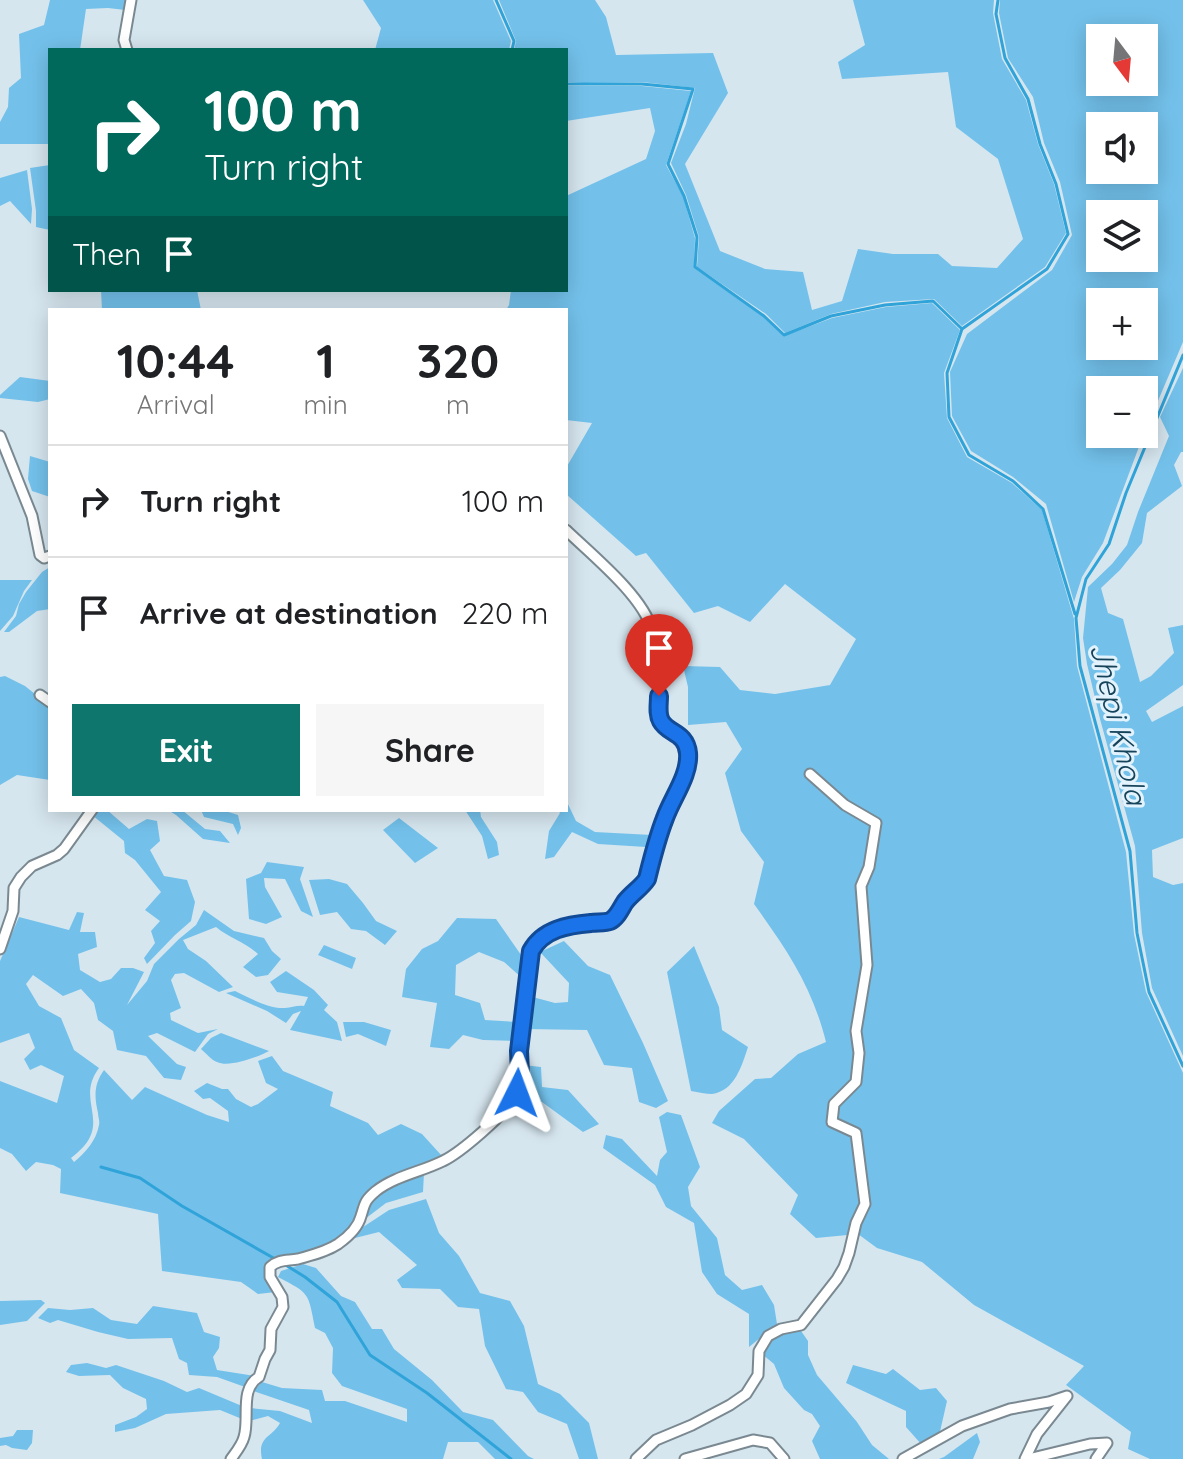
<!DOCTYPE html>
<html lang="en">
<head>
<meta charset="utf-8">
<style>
  body { margin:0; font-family:Quicksand,sans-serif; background:#f6f6f6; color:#202124; height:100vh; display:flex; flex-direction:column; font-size:30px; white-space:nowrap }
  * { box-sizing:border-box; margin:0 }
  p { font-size:26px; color:#757577 }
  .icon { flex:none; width:44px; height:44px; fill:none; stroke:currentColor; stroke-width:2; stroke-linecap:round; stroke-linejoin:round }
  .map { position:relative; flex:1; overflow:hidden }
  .drawer { position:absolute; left:48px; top:308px; width:520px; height:504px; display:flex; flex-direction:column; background:#fff; border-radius:0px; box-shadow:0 4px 20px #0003 }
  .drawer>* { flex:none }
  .top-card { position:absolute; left:48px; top:48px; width:520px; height:244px; border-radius:0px; box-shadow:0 4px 20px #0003; background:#00695c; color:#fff; overflow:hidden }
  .needle { width:52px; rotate:164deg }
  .tools { position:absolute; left:1086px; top:24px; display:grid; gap:16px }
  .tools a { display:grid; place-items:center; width:72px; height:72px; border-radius:0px; background:#fff; box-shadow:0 4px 20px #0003; font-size:40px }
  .pin { position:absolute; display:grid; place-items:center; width:68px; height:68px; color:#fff; margin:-82px -34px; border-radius:50% 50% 50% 0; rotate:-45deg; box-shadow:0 0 8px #0007 }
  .pin .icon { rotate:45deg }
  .me { position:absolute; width:88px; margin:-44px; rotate:3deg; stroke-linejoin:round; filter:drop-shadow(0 0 6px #0008) }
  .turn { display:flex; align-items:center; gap:28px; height:168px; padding:0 24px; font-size:36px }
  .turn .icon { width:104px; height:104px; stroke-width:2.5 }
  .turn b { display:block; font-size:56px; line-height:68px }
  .then { display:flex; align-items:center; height:76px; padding:0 24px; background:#0003; gap:16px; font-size:30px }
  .eta { display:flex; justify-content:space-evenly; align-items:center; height:136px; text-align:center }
  .eta b { font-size:48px; font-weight:800; line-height:56px }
  .primary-button { display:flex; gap:16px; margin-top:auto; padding:16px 24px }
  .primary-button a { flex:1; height:92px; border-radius:0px; background:#0f766e; color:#fff; font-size:32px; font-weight:800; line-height:92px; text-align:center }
  .primary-button a+a { background:#f6f6f6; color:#202124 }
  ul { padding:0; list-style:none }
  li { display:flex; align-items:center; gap:24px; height:112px; padding:0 24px; border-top:2px solid #e0e0e0 }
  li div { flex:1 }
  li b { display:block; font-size:30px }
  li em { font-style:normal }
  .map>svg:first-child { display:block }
  .green { fill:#73c1eb; fill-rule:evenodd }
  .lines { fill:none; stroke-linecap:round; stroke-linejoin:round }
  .stream { stroke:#30a3d9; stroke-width:3 }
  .minor-casing { stroke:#7a8991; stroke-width:13 }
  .minor { stroke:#fff; stroke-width:9 }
  .route-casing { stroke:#114b97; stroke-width:20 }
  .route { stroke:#1a73e8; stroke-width:14 }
  .labels { text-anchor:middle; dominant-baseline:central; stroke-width:6; stroke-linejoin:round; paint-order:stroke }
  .water-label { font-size:30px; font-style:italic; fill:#15435a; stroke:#e3f3fd }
</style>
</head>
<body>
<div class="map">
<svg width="1183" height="1459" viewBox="0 0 1183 1459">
  <rect width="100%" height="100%" fill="#d6e6ef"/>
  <!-- green -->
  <g class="green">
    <polygon points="50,0 128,0 125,10 108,8 86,9 80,50 50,50 50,144 0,144 0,122 8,107 9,88 21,78 19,34 44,25"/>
    <polygon points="363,0 493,0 511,41 509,50 375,50 381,28"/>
    <polygon points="499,0 595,0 606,17 616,55 713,53 728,93 685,164 720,251 765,269 803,272 812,310 842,301 858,249 893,254 938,254 952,266 997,268 1023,239 998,159 956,127 948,72 842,79 838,62 865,45 853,0 994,0 993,13 1002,59 1026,100 1038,144 1054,184 1066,233 1045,267 962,326 934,299 885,302 831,314 785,333 766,314 697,267 699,237 686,195 671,163 686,124 695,88 642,82 584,83 566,82 566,50 514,50 516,41"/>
    <path d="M1000,0h183v342l-40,94 -40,107 -21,34 -8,25 -28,-98 -33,-27 -42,-26 -19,-35 -2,-44 17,-38 85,-64 20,-35 -12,-53 -16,-39 -11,-46 -25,-39 -9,-45zM1144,38v44h-44v-44zM1144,126v44h-44v-44zM1144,214v44h-44v-44zM1144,302v44h-44v-44zM1144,390v44h-44v-44z"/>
    <path d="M566,86h76l49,5 -25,74 17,31 12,42 -1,30 70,49 20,19 48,-18 54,-11 46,-4 28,27 -16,43 3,45 20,39 45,26 30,27 32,109 3,47 49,186 8,82 12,58 37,81v386h-33l-22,-10 3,-17 -65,-47 18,-19 -110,-61 -52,-43 -45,-14 -19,-14 -42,4 -26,-24 8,-19 -54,-56 -32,-16 7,-12 36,-32 16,-1 27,-24 28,-12c-14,-56 -39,-92 -72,-138l10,-42 -23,-31 -16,-58 17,-24 -16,-27 -38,3v-38l-5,-21 37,1 20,23 35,4 55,-9 26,-46 -71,-55 -35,38 -32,-16 -24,7 -48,-60 -10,3 -70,-62v-26l26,-45 -26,-3v-110h-60l3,-5 2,-15h55v-94l80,-37 9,-28 -5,-23 -84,13z"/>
    <polygon points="50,165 50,230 36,227 36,211 30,168"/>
    <polygon points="27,170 32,209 31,224 10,201 0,206 0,178"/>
    <polygon points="101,290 197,290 201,310 102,310"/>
    <polygon points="1183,368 1183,452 1181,452 1174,465 1182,486 1147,513 1142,543 1120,570 1101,588 1108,613 1123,619 1140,682 1151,676 1174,653 1168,628 1183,625 1183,685 1146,711 1152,722 1183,706 1183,838 1152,850 1153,877 1173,885 1183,883 1183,1056 1152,988 1142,933 1135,846 1100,719 1087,664 1083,638 1088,587 1112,564 1127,545 1138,512 1169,436 1160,417"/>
    <polygon points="20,377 50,381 50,399 38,402 0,398 0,395"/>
    <polygon points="30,456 50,462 50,497 32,491 28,479"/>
    <polygon points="50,567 50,609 37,611 9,632 4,632 16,616 19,604 26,592 42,572"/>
    <polygon points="0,580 32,580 24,591 13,616 0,631"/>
    <polygon points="5,676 25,686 50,706 50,780 17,775 0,785 0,677"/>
    <polygon points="566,800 576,821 595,832 652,835 646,847 598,844 572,832 554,857 545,859 549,831 560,813 558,810 566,810"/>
    <polygon points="97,810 107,810 129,829 147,819 157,821 160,841 150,850 164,876 187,880 195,902 191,921 175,935 147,964 144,958 155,943 151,931 160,921 145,910 161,892 135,860 125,853 124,841 92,815"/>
    <polygon points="168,810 182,810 205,829 220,831 230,843 203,839 176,815"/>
    <polygon points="201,810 222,810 238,815 241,828 238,835 233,824 204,817"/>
    <polygon points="465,810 480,810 481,817 497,842 499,855 488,859 482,836"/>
    <polygon points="399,818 438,848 415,863 383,830"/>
    <polygon points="267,862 304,867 300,879 313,917 301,911 285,879 264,878 265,887 282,917 266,924 249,919 246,879 261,873"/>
    <polygon points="329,879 347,884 363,903 376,921 397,931 385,945 366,931 351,929 337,912 320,915 309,880"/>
    <path d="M204,910l30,21 30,7 8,13 9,8 -13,16 -12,2 -13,-10 15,-13c-13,-12 -29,-16 -42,-27l-33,13 5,9 18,12 27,26 -14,5 -35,-19 -9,1 -4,6 10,28 -11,5 1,7 27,13 20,-4 -10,5 -13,18 -38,-19 -9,3 29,28 9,3 -5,13 -17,-2 -18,-22 -29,-6 -4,-19 -15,-11 -4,-17 -13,-14 -18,7 -30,-21 -7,9 13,22 22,12 13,32 25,18c-26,35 18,56 -28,90l3,4c12,-10 22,-21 25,-37 1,-4 -1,-8 -1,-12 -4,-17 -4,-29 6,-43l28,30 13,-13 62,28 22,7 -1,-11 -18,-13 -7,1 -9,-8 13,-8 15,6h6l8,10 15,8 7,-3 20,-15 -12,-6 -8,-22 14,-5 11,15 50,21 -3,14 38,17 10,12 23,-11 21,10 20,22c-24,9 -52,17 -72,35 -4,4 -10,9 -12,14 -3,8 -2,15 -8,23 -18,23 -51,27 -78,30 -9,14 -6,22 4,34l-18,2 -17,-12 -79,-11 -4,-57 -98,-21 1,-24 -8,-4 -17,-3 -10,9 -14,-17 -12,-6v-67l57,22 7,-27 -23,-11 -11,5 -6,-11 11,-11 -6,-15 -29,10v-82l19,-44 50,13 8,-18 7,1 -4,19h15l2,15 -19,7 2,16 20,12 11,-3 10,-11h12l11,4 -17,33 20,-24 7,-17 25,-25 17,-14z"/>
    <polygon points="457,918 496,919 526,962 523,979 504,962 479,952 456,965 455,995 480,1003 485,1020 518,1022 516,1041 483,1040 463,1035 449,1049 430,1047 437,1003 402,997 406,969 422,949 438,941"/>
    <polygon points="564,941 588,966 610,975 643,1043 668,1101 656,1108 639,1102 632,1068 604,1065 587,1030 525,1029 529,996 555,1003 568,1002 569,983 540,952"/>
    <polygon points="324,945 356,958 352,969 318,955"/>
    <path d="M694,946l25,61 3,23 26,17c-6,18 -13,44 -36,47 -6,0 -14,-2 -21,-3l-24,-119z"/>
    <path d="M286,971l28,19 14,15 -4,5 13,12 5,19 -52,-11 11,-19 -8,3 -7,9 -19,-12 -41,-18 9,-2c15,7 33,18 50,17 7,0 11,-3 19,-2l4,-9 -31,-5 -7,-10z"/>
    <polygon points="343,1022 364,1022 391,1030 386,1046 358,1034 346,1037"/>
    <path d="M221,1033l48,18c-11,6 -40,17 -52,11 -6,-2 -11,-9 -16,-13l10,-11z"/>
    <polygon points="523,1065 541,1067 542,1087 568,1090 599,1124 583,1132 542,1102 516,1106 524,1077"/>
    <polygon points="667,1112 681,1115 700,1167 688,1187 691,1206 717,1238 725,1275 742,1290 762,1285 774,1305 777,1324 749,1347 749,1314 717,1294 702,1272 694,1223 666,1207 655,1185 603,1148 606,1135 622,1139 657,1176 660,1160 667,1152 659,1117"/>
    <polygon points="424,1173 423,1192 386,1203 365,1219 366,1205 378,1192"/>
    <polygon points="426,1199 439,1233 459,1256 480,1293 510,1301 524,1326 538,1384 560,1394 589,1423 598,1459 579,1459 567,1424 538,1412 523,1392 506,1389 485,1346 479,1309 458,1307 440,1289 402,1288 397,1280 417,1265 379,1232 355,1238 357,1231 389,1210"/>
    <path d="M303,1264l13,4 25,28 14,6 17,27h10l12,20 38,31 31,32 30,8 35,36 6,3h-39l-17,-17h-30l-5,17h-181c-5,-23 10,-21 18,-36l-12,-7 -19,5 1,-13 30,3 32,12 -3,-13 -56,-19 9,-9 20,6 40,2 3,11h20l62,21v-13l-65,-23 -10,-13 1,-25 -8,-15 -10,-5c-7,-36 -5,-34 -37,-51l3,-6z"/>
    <polygon points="41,1300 45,1303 27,1321 0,1325 0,1301"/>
    <polygon points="153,1306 197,1313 204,1332 220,1337 219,1348 213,1357 217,1370 255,1376 245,1387 217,1377 189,1375 187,1363 179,1359 172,1338 128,1339 98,1332 58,1320 50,1323 38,1318 48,1308 70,1310 93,1308 111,1320 137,1324"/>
    <path d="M799,1328l9,13v14l9,20 40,47 15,23 17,14h-69l-8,-18 8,-15 -8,-12 -8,-4 -20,-22 -10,-24 -12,-10c9,-20 16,-22 37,-26z"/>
    <polygon points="87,1363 106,1368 116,1365 164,1381 187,1392 199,1388 242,1406 242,1419 220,1410 166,1414 135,1428 115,1432 115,1425 136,1417 147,1409 146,1399 123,1388 110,1375 79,1376 66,1372 71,1365"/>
    <polygon points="853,1365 886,1374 893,1369 920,1390 936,1388 947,1401 939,1436 922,1445 906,1427 906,1411 846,1383"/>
    <polygon points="17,1430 33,1430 32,1443 27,1450 12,1448 6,1445 0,1446 0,1438 13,1436"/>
    <polygon points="977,1433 980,1442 973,1459 939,1459 944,1457"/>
  </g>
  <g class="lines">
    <!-- stream -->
    <g class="stream">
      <polyline points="496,0 514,41 512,50"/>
      <polyline points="998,0 996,14 1005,58 1028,99 1040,144 1056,184 1068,234 1047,269 962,329 947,373 949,417 969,455 1013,481 1043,509 1075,614"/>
      <polyline points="566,84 642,84 693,89 668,164 684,196 697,237 695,267 764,316 784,335 831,316 885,305 933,301 961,328"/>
      <polyline points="1183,355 1126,493 1109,544 1086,579 1076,618 1080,666 1130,851 1137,933 1149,992 1183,1066"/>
      <polyline points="101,1167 140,1178 182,1206 277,1260"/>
      <polyline points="284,1264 305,1277 337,1302 370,1355 427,1393 511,1459"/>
    </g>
    <defs>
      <g id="minor">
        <polyline points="127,50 124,40 131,0"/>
        <polyline points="0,436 32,516 40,555 44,558 50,556"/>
        <polyline points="40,695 50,702"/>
        <polyline points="0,949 13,911 14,888 21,877 32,866 57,855 64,849 92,810"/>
        <path d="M231,1459c5,-7 11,-14 13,-22 6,-19 -5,-48 15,-60l6,-18 5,-9 1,-21 12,-22 -1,-10 -12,-20v-10c9,-8 17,-6 28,-8 14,-4 28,-7 40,-15 10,-7 20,-16 23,-28 4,-12 3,-15 15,-25 19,-15 45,-19 67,-30 17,-8 64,-48 72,-65 7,-16 3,-32 4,-48 2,-32 9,-65 12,-97l5,-10 22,-13 15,-4 36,-3 7,-5 8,-13 23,-24 18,-63 23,-51v-13l-2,-8 -9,-11 -14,-9 -4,-6c-1,-29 1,-60 -7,-88 -9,-34 -60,-75 -86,-100"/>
        <polyline points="636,1459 656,1440 692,1425 730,1405 746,1394 758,1375 759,1351 768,1336 781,1329 801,1325 837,1279 844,1267 849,1253 856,1223 865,1204 856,1133 832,1122 834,1104 856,1082 859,1053 856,1031 867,965 861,886 869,867 876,823 845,805 810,774"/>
        <polyline points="685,1459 753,1440 770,1443 784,1459"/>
        <polyline points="903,1459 962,1426 1010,1409 1049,1402 1067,1396 1037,1434 1025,1459"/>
        <polyline points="1028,1459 1090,1444 1107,1443 1096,1459"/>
      </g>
    </defs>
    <!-- minor casing -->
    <use href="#minor" class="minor-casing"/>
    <!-- minor -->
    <use href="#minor" class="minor"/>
  </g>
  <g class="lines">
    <defs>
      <path id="route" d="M517,1093l3,-19 -1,-23 12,-100c12,-22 37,-26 60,-28 5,-1 14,0 19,-2 7,-3 11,-13 15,-19 7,-9 16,-14 22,-23 5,-20 10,-41 18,-61 7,-20 25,-43 23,-65 -2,-21 -20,-19 -27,-32 -4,-7 -2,-17 -2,-25"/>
    </defs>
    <!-- route casing -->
    <use href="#route" class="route-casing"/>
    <!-- route -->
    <use href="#route" class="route"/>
  </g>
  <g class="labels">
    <!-- water labels -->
    <g class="water-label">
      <text transform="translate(1119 724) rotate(77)">Jhepi Khola</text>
    </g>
  </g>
</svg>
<div class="tools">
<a><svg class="needle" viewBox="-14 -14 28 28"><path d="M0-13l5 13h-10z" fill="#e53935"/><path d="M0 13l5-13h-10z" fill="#757577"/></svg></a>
<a><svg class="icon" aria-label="sound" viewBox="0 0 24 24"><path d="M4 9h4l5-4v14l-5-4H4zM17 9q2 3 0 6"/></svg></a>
<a><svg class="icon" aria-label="layers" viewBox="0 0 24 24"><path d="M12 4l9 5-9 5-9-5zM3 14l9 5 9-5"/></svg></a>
<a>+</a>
<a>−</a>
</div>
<div class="pin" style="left:659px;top:696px;background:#d93025"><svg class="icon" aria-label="arrive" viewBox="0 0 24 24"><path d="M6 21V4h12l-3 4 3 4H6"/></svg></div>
<svg class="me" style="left:517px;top:1093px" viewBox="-20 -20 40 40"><path d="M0-17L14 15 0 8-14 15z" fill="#1a73e8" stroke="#fff" stroke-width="4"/></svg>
<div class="top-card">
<div class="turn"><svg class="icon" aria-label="right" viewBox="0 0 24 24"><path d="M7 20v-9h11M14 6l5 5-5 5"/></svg><div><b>100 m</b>Turn right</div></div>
<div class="then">Then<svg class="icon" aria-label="arrive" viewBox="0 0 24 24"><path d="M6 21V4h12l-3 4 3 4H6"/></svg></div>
</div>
<section class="drawer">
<div class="eta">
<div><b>10:44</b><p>Arrival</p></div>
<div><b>1</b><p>min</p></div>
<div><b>320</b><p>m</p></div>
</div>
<ul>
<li><svg class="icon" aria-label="right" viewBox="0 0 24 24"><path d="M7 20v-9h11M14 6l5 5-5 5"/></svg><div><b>Turn right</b></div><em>100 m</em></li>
<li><svg class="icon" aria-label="arrive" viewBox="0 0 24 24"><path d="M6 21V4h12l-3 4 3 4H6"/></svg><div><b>Arrive at destination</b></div><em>220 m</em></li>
</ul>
<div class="primary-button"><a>Exit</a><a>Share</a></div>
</section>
</div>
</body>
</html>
